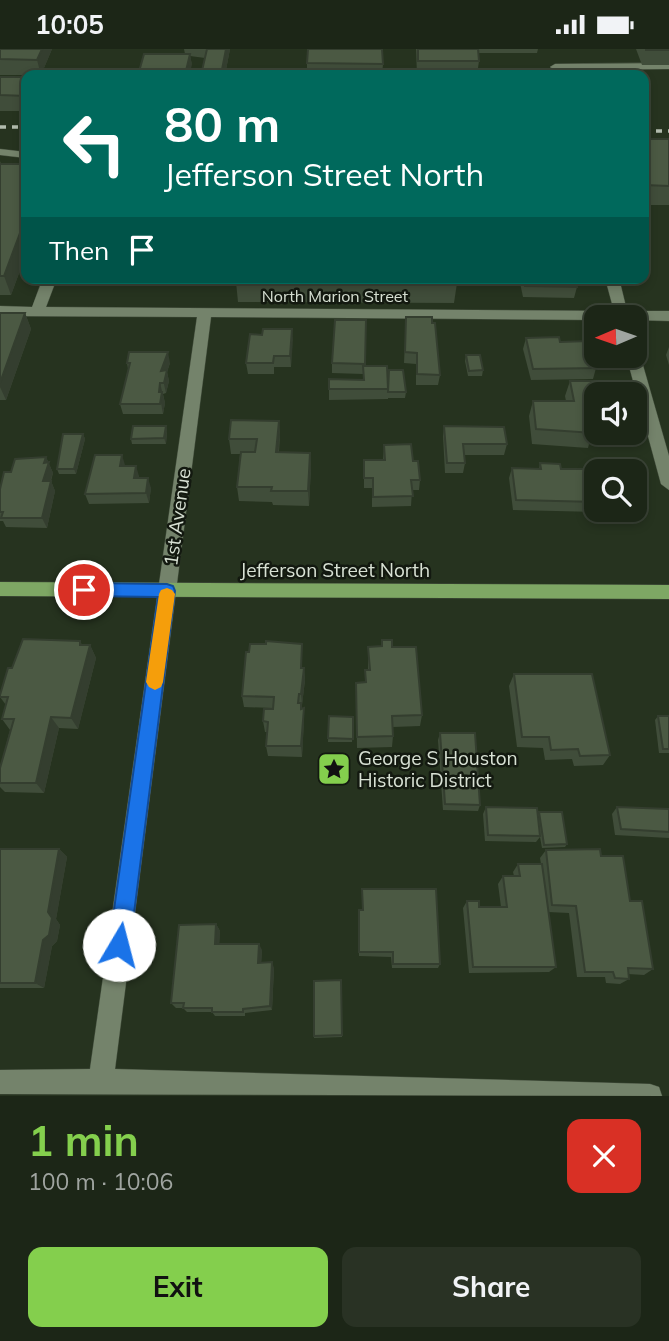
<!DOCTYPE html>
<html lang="en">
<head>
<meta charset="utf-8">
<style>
  body { margin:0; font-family:Mulish,sans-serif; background:#293224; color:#f1f3f6; height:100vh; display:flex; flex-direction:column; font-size:26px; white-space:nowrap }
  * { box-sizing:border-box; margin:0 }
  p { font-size:23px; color:#a0a5a1 }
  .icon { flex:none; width:38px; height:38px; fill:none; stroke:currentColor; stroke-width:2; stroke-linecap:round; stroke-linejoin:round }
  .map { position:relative; height:1047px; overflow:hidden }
  .sheet { display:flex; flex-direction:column; background:#1c2617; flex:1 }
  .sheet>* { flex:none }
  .guide { position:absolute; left:21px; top:21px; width:628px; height:214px; border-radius:14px; box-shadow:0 4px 10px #0003,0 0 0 2px #3a4336; background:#00695c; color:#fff; overflow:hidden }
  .needle { width:46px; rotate:268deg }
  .buttons { position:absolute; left:584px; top:256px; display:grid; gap:14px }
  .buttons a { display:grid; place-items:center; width:63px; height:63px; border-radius:14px; background:#1c2617; box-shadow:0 4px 10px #0003,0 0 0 2px #3a4336; font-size:35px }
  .pin { position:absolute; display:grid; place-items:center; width:60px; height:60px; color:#fff; margin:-30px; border:4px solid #fff; border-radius:50%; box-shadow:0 2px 7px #0007 }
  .me { position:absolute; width:77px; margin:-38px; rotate:8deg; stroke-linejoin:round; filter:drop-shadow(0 0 5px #0008) }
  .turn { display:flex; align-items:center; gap:24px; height:147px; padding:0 28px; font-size:32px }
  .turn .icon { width:91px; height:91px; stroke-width:2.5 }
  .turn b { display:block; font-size:49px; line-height:60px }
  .then { display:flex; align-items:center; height:66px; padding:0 28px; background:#0003; gap:14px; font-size:26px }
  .round { display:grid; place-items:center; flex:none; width:74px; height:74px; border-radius:14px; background:#293224 }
  .summary { display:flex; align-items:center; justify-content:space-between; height:119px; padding:0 28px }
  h1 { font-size:42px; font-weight:700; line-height:52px; color:#84cf4d }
  .button { display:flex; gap:14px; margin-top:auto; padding:14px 28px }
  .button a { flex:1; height:80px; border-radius:14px; background:#84cf4d; color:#111; font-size:28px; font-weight:700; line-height:80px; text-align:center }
  .button a+a { background:#293224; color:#f1f3f6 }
  .status { display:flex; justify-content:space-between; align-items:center; height:49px; padding:0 35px; background:#1c2617; direction:ltr }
  .status svg { height:19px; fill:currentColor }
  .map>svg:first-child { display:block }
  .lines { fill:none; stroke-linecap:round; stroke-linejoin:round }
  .minor-casing { stroke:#434e3d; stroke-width:1 }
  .major-casing { stroke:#434e3d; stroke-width:1 }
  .minor { fill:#74836b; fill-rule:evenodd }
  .major { fill:#7ea764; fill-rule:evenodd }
  .rail { stroke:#b2bcae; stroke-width:3.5; stroke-dasharray:6 6; stroke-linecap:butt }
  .wall { fill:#404d3a }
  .shaded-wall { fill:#343e2f }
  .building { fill:#4b5943; stroke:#343e2f; stroke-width:2 }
  .route { fill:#1a73e8; stroke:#114b97; stroke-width:2 }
  .slow { fill:#f59e0b }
  .labels { text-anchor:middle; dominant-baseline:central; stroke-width:5; stroke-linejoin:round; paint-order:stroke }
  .far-street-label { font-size:16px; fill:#d8e1d4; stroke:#131910 }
  .street-label { font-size:19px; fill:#d8e1d4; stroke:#131910 }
  .poi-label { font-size:19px; fill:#d8e1d4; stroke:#131910; text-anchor:start }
</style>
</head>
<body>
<div class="status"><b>10:05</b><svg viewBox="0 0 49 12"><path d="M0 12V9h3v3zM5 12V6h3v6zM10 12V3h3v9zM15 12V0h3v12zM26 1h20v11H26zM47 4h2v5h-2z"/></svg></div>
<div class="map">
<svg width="669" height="1047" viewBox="0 0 669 1047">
  <rect width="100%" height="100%" fill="#26331f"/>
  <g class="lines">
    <defs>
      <g id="minor">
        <polygon points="669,14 669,20 555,21 550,18 555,15"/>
        <polygon points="0,100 26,103 26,109 0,106"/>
        <polygon points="43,229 57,229 46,258 614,262 605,229 619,229 627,262 669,262 669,272 635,271 635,268 597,268 597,271 211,268 115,1020 650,1035 659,1038 662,1047 0,1045 0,1021 90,1020 197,268 0,267 0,257 32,258"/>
        <polygon points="635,302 640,306 669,407 669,441 661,435 626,306 635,306"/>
      </g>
      <polygon id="major" points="0,533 669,536 669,550 0,547"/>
    </defs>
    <!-- minor casing -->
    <use href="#minor" class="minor-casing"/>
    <!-- major casing -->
    <use href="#major" class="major-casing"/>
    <!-- minor -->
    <use href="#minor" class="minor"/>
    <!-- major -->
    <use href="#major" class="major"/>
    <!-- rail -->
    <g class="rail">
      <polyline points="0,78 26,78"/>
      <polyline points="644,82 669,82"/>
    </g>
  </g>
  <!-- wall -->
  <g class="wall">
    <polygon points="0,0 52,0 41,26 0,26"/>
    <polygon points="184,0 230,0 225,26 205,9 190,7 192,16 185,5"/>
    <polygon points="416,0 538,0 537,4 478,4 479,12 477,26 417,26"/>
    <polygon points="636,0 669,0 669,16 642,16"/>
    <polygon points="307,14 383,15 382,26 307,26"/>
    <rect x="0" y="28" width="26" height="34"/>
    <rect x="644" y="90" width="25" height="66"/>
    <polygon points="0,112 1,115 26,115 26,205 11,246 0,246"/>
    <polygon points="519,229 575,229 577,238 574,249 523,248"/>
    <polygon points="236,233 457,234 454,254 238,253"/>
    <polygon points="0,264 25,264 31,280 6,351 0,351"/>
    <polygon points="406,268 432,274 440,326 438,336 416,336 416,315 404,314"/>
    <polygon points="366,271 365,317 388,334 406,343 405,349 388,349 388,350 329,351 329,330 363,331 363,325 332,324 332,314"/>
    <polygon points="292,280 291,318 274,318 274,325 248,325 246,314 262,286"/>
    <polygon points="526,289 560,293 596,319 593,330 531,331 523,300"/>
    <polygon points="669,298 669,316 666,306"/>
    <polygon points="466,306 483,321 482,327 468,327 465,312"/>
    <polygon points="127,314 170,314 167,323 169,332 166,344 163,345 165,354 163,365 123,365 120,355 128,320"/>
    <polygon points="570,332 597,345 597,383 617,383 613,394 589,395 588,399 532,395 529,367 533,352 566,352 565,347"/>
    <polygon points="279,372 280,386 279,403 310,404 311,418 309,457 273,456 272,453 239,452 237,438 240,405 231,405 229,390"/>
    <polygon points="166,377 167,382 166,395 132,395 131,390"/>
    <polygon points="444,377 507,395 504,406 464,406 465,414 463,424 445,424 443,387"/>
    <polygon points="83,385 85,390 76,425 59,425 57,420"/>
    <polygon points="384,396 413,412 420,431 419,441 412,441 411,457 372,458 372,439 364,439 364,411 383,411"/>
    <polygon points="46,408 53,424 51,432 55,442 47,479 6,478 3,472 0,472 0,440 11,423"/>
    <polygon points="540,414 597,428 597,460 599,460 598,463 513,461 509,429 512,419 539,420"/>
    <polygon points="125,417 139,427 139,429 151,439 149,454 89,455 85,445"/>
    <polygon points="382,591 392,598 422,666 420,677 393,678 393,687 392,698 357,699 356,634 365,633 365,621 368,621 368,598 381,597"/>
    <polygon points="80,592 82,596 90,596 96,609 78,680 59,679 44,744 5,743 0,738 0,719 10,681 2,670 6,656 0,648 0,646 12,619"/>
    <polygon points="302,595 302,619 304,619 305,631 302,656 302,660 304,659 304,671 302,708 268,707 266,697 267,683 265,683 263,672 273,659 244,658 242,647"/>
    <polygon points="514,625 610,706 603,716 574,717 572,710 545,711 543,699 517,698 509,637"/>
    <polygon points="329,667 353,668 352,693 328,693"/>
    <polygon points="658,667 669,667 669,704 659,704 655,671"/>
    <polygon points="440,684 480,756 478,762 443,761 438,691"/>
    <polygon points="486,758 538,765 539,763 567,795 565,798 542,799 540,788 536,793 485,792 483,765"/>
    <polygon points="617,758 669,760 669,789 615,786 612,765"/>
    <polygon points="0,800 59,800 67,808 56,870 60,876 57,892 52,897 44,939 0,939"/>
    <polygon points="546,801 601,807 630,852 653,920 644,926 628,925 629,930 620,935 606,934 605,928 577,928 569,864 548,863 556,918 549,923 469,924 463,859 467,852 479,858 501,858 498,835 503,827 514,827 513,823 518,815 541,815 540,809"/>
    <polygon points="362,840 440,915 438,919 392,919 391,908 359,907 358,866 359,861 362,861"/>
    <polygon points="216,875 220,882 219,895 262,901 261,914 274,919 272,961 245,964 245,967 215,967 212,963 187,963 183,959 176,959 171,954"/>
    <polygon points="341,931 342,988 314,989 314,932"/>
  </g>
  <!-- shaded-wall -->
  <g class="shaded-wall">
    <polygon points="42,0 52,0 41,26 37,11"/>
    <polygon points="226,0 230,0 225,26 221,26"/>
    <polygon points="190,5 192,16 189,26 185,26"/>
    <polygon points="26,168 26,205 11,246 4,227"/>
    <polygon points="25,264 31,280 6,351 0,338 0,334"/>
    <polygon points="292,280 293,291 291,318 290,307"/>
    <polygon points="168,303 170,314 167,323 169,332 166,344 161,322"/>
    <polygon points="160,334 165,354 163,365 159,343"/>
    <polygon points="279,372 280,386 277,418 276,403"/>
    <polygon points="166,377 167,382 166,395 164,389"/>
    <polygon points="83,385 85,390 76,425 74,420"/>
    <polygon points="310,404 311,418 309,457 308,442"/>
    <polygon points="122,406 125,416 123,427 120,417"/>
    <polygon points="46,408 53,424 47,442 43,432"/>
    <polygon points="136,417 139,427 137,439 134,429"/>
    <polygon points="148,429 151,439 149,454 146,444"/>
    <polygon points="51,432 55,442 47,479 42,469"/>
    <polygon points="90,596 96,609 78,680 71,669"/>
    <polygon points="304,619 305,631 302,656 301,645"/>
    <polygon points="304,659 304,671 302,708 301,697"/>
    <polygon points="51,668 59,679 44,744 36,734"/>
    <polygon points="59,800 67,808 56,870 60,876 57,892 52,897 44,939 35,934"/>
    <polygon points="216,875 220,882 219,901 215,895"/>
    <polygon points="259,895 262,901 261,919 258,914"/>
    <polygon points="272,913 274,919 272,961 270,957"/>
  </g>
  <!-- building -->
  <g class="building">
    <polygon points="0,0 42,0 37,11 0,10"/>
    <polygon points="207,0 226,0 221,26 201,26"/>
    <polygon points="308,0 382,0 383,15 307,14"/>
    <polygon points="418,0 478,0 479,12 418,12"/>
    <rect x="646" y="0" width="23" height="1"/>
    <polygon points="144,5 190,5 185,26 138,26"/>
    <polygon points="48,22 84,23 83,26 47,26"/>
    <polygon points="0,28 26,28 26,47 0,46"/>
    <polygon points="644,90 669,90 669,137 644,136"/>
    <polygon points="0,115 26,115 26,168 4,227 0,227"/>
    <polygon points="237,229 456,229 457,234 236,233"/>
    <polygon points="524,229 575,229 577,238 525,237"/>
    <polygon points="0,264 25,264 0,334"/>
    <polygon points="406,268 432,268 432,274 435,274 440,326 417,325 417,304 405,303"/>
    <polygon points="335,271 366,271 365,315 332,314"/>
    <polygon points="263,280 292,280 290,307 274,307 273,314 246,314 250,285 262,286"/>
    <polygon points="559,288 560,293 589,292 596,319 533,320 526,289"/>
    <polygon points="129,303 168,303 161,322 167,321 164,334 160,334 159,343 162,343 160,355 120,355 130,314 127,314"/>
    <polygon points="466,306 480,306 483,321 469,322"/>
    <polygon points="363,317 387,317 388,340 329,340 329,330 364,331"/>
    <polygon points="389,321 403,321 406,343 388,343"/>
    <polygon points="570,332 606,332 610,345 597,345 597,381 592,381 593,384 536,380 533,352 574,352"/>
    <polygon points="231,371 279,372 276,403 310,404 308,442 271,442 272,438 237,438 241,403 255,403 257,390 229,390"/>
    <polygon points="133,377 166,377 164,389 131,390"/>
    <polygon points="444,377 504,378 507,395 463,395 465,414 447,414"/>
    <polygon points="63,385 83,385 74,420 57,420"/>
    <polygon points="411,395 413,412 418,412 420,431 411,431 413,447 373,448 373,429 364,429 364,411 385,411 384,396"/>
    <polygon points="95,406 122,406 120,417 136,417 134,429 148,429 146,444 85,445"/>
    <polygon points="46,408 44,414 49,413 43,432 51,432 42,469 1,469 3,463 0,463 0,440 4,423 11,423 15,410"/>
    <polygon points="540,414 560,415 561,420 595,420 597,428 597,453 516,451 512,419 541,420"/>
    <polygon points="23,590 80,592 80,596 90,596 71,669 51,668 36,734 0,734 0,719 14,670 2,670 8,648 0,648 0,646 8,619 12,619"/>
    <polygon points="382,591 392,591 392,598 416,598 422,666 392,667 393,687 357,688 356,634 366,633 365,621 370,621 368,598 382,597"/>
    <polygon points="266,592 302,595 301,619 304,619 301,645 299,645 298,654 301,654 301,660 304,659 301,697 266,697 268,673 263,672 264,660 273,660 274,648 242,647 246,603 249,603 250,595 266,595"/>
    <polygon points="514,625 592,625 610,706 580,707 578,700 551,701 549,688 522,688"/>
    <polygon points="329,667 353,668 353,690 328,689"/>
    <polygon points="658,667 669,667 669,700 663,700"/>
    <polygon points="440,684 475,684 480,756 445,755"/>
    <polygon points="486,758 537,759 540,787 488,786"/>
    <polygon points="617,758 669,760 669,783 621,780"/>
    <polygon points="539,763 562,763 567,795 544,796"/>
    <polygon points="0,800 59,800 48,863 52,869 49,886 43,891 35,934 0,934"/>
    <polygon points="600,800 601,807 623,807 630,852 642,852 653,920 628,919 629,930 615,929 613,923 585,923 576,857 552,856 546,801"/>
    <polygon points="518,815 542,815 556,918 473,918 467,852 479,852 479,858 507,858 503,827 520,827"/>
    <polygon points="362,840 436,840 440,915 393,915 393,903 359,903 359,861 363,861"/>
    <polygon points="216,875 215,895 259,895 258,914 272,913 270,957 243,960 243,963 212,963 212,959 183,959 184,954 171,954 179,876"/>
    <polygon points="341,931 342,986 314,987 314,932"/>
  </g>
  <!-- route -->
  <polygon class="route" points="84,534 167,535 173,537 175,542 130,896 127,903 119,906 112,903 109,896 158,548 84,547 78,545 76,541 78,536"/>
  <!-- slow -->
  <polygon class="slow" points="167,539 172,541 175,545 163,633 161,638 155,641 149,638 146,633 159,545 161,541"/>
  <!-- icons -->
  <defs>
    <symbol id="sight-square" viewBox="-11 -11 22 22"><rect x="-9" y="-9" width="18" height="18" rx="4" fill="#84cf4d" stroke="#131910"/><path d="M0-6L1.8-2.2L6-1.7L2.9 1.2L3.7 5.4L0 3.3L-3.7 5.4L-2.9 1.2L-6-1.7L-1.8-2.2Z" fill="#111"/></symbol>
  </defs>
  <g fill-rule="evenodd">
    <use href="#sight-square" x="315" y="701" width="38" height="38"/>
  </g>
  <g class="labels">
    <!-- far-street labels -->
    <g class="far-street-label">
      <text x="335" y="247">North Marion Street</text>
    </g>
    <!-- street labels -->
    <g class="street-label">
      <text transform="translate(177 468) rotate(-82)">1st Avenue</text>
      <text x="335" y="521">Jefferson Street North</text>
    </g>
    <!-- poi labels -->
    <g class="poi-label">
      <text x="358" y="709">George S Houston<tspan x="358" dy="22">Historic District</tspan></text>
    </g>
  </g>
</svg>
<div class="buttons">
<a><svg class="needle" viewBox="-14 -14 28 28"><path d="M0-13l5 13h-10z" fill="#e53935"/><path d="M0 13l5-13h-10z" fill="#a0a5a1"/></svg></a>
<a><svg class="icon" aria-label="sound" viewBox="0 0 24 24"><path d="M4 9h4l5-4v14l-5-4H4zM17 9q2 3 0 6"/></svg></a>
<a><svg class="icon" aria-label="search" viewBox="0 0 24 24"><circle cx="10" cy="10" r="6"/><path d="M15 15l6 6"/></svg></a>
</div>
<div class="pin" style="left:84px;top:541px;background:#d93025"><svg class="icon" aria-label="arrive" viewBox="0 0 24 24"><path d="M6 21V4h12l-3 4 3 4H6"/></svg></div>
<svg class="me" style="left:119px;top:896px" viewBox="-20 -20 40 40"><circle r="19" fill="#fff"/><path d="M0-13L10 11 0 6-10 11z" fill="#1a73e8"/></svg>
<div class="guide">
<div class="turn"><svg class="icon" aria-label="left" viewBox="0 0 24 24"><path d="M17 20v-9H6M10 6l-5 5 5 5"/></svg><div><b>80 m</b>Jefferson Street North</div></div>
<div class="then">Then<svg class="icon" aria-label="arrive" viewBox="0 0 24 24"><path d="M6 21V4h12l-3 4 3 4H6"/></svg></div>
</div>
</div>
<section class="sheet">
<div class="summary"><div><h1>1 min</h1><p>100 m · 10:06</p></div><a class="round" style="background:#d93025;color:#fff"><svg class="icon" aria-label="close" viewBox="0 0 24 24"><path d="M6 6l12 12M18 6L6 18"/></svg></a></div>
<div class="button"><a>Exit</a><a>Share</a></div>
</section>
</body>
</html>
